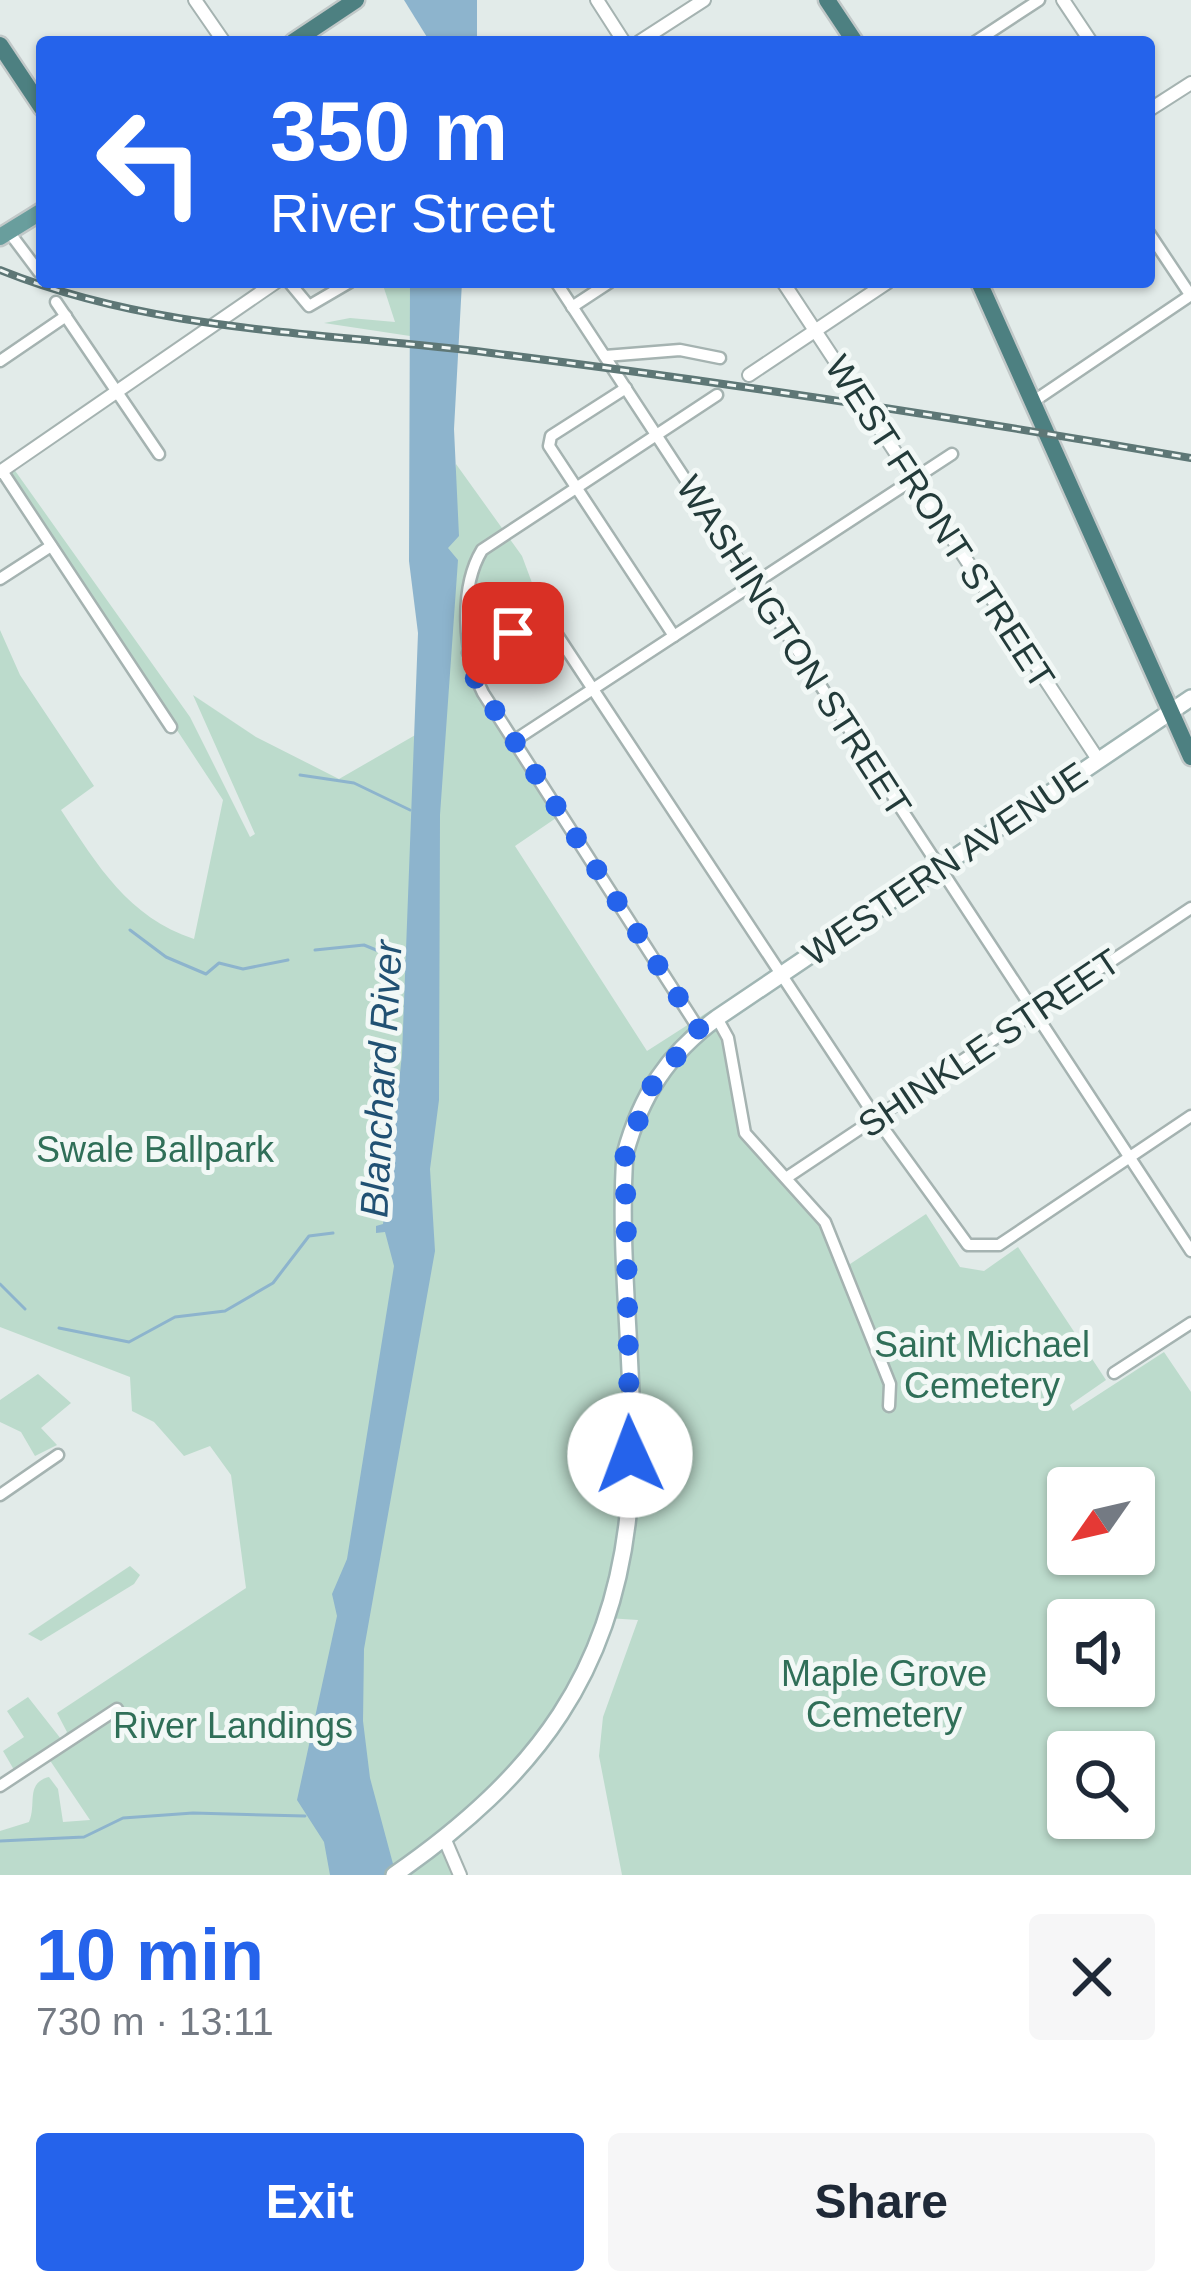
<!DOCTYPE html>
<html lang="en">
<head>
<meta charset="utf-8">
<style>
  body { margin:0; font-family:Arial,sans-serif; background:#f6f6f7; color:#1f2937; height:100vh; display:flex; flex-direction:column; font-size:45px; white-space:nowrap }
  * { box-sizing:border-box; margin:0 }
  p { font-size:39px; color:#747a83 }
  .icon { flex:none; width:66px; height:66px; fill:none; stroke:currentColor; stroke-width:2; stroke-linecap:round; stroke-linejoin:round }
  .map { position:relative; height:1875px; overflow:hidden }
  .drawer { display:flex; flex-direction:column; background:#fff; flex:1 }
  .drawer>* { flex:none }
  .hud { position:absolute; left:36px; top:36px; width:1119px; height:252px; border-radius:12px; box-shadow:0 3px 9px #0004; background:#2563eb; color:#fff; overflow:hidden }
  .needle { width:78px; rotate:236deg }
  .fabs { position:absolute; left:1047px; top:1467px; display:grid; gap:24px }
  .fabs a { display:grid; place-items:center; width:108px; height:108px; border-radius:12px; background:#fff; box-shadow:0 3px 9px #0004; font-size:60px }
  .pin { position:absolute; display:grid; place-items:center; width:102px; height:102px; color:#fff; margin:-51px; border-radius:24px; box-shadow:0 6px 18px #0006 }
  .me { position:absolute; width:132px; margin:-66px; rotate:358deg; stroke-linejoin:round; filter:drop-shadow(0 0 9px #0008) }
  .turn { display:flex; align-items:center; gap:42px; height:252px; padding:0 36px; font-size:54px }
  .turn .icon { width:156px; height:156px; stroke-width:2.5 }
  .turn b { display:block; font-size:84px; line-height:102px }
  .round { display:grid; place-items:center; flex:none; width:126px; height:126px; border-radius:12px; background:#f6f6f7 }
  .summary { display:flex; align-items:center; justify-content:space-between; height:204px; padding:0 36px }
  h1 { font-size:72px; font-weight:700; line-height:90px; color:#2563eb }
  .cta { display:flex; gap:24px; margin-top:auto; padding:24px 36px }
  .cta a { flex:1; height:138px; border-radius:12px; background:#2563eb; color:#fff; font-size:48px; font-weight:700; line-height:138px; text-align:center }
  .cta a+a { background:#f6f6f7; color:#1f2937 }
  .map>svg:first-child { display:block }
  .green { fill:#bcdbcc; fill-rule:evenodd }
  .water { fill:#8db4cd }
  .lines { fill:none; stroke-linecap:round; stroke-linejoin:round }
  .stream { stroke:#8db4cd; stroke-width:3 }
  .minor-casing { stroke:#a5b3b1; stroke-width:15 }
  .tertiary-casing { stroke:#a5b3b1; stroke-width:16 }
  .secondary-casing { stroke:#a1b6b4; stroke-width:20 }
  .primary-casing { stroke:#c1c8c8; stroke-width:21 }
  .trunk-casing { stroke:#c1c8c8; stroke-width:21 }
  .minor { stroke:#fff; stroke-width:10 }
  .tertiary { stroke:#fff; stroke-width:12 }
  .secondary { stroke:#fff; stroke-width:15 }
  .primary { stroke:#699e9d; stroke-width:16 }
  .trunk { stroke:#4d8081; stroke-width:16 }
  .rail-casing { stroke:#5e7776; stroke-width:8 }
  .rail { stroke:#f2f8f6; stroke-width:3; stroke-dasharray:9; stroke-linecap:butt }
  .route { stroke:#2563eb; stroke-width:21; stroke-dasharray:0 37.8 }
  .labels { text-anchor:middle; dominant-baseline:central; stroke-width:10; stroke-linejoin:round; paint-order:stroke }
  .street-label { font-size:36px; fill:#233b3a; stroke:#f2f8f6 }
  .park-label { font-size:36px; fill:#306f58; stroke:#f2f8f6 }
  .water-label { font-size:39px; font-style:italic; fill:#215173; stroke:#f2f8f6 }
</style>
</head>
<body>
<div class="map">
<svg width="1191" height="1875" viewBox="0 0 1191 1875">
  <rect width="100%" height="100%" fill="#e2ebe9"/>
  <!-- green -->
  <g class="green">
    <polygon points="382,282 410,282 410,336 324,323 350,318 395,322"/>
    <path d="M456,464l66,92 22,59 -75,44 90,157 -44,30 132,205 64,-41 15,22 17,95 62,70 42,69 79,-52 34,53 24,4 34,-24 88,133 -36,25 3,6 91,-59 27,40v483h-569l-23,-119 4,-39 35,-97 -31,-2 -41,88 -121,134 14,35h-459v-44l29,-9c8,-18 -4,-39 20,-45l9,12 5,33 27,-2 -43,-64 -30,19 -14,-24 21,-14 -17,-26 21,-14 33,42 6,-7 -10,-19 189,-125 -15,-113 -21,-29 -26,10 -30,-34 -22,-11 -2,-34 -130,-50v-697l20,45 74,111 -33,24c37,56 67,107 133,129l29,-139 -218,-331 6,-4 179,252 60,120 5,-3 -62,-139 63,42 83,42 85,-49zM1068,1488h66v66h-66zM1068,1620h66v66h-66zM1068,1752h66v66h-66z"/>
    <polygon points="38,1374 71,1403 41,1428 57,1445 35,1456 21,1432 0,1422 0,1400"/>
    <polygon points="130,1566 140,1575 134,1584 41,1641 28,1634"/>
  </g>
  <!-- water -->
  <g class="water">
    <polygon points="404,0 477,0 477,42 430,42"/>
    <polygon points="410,282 462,282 454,429 459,536 448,548 458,560 440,815 439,1100 430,1169 435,1251 364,1649 363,1721 370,1778 396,1875 330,1875 324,1842 297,1800 337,1616 332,1594 347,1559 394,1266 385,1232 376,1233 376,1226 383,1224 402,1055 418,633 409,561"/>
  </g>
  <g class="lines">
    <!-- stream -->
    <g class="stream">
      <polyline points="300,775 354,783 410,810"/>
      <polyline points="130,930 166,957 206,974 219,963 243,969 288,960"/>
      <polyline points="315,950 364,945 405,962"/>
      <polyline points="0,1284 25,1309"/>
      <polyline points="59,1328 129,1342 175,1317 225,1311 273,1283 309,1236 333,1233"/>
      <polyline points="0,1841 84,1837 123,1818 193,1813 305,1816"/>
    </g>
    <defs>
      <g id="minor">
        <polyline points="975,42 1039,0"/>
        <polyline points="9,232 39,272"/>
        <polyline points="1149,233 1191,296"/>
        <polyline points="289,282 309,306 350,282"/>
        <polyline points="556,282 1191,1251"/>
        <polyline points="56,302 159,454"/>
        <polyline points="572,307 610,282"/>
        <polyline points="605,356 680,350 720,358"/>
        <polyline points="0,361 66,316"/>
        <polyline points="626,388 551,436 549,446 674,636"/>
        <polyline points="1034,401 1191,295"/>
        <polyline points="2,471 171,727"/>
        <polyline points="0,579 51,546"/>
        <polyline points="468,653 482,651 544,615 876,1118 968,1245 999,1245 1191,1116"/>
        <polyline points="512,742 952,454"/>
        <polyline points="717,1018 728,1038 745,1133 825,1222 890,1384 889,1406"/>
        <path d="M700,1031l-217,-338c-20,-39 -24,-105 -1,-143l235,-155"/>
        <polyline points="786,1178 1191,908"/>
        <polyline points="1114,1373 1191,1323"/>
        <polyline points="0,1495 58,1455"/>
        <polyline points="0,1786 117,1709"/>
      </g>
      <g id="tertiary">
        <polyline points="195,0 224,42"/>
        <polyline points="597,0 624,42"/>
        <polyline points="1063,0 1091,42"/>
        <polyline points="639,42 704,0"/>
        <polyline points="1149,110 1191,83"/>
        <polyline points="783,282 1099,761"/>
        <polyline points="749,375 888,282"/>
        <polyline points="0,472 276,282"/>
        <polyline points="445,1840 460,1875"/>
      </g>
      <path id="secondary" d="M394,1875c141,-98 224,-204 236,-382 8,-113 -13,-226 -5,-339 16,-59 43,-100 92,-136l474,-320"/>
      <polyline id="primary" points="0,237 42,211"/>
      <g id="trunk">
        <polyline points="827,0 855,42"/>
        <polyline points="293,42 356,0"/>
        <polyline points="0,45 42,108"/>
        <polyline points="979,282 1191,757"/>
      </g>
    </defs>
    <!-- minor casing -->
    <use href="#minor" class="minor-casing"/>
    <!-- tertiary casing -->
    <use href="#tertiary" class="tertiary-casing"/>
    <!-- secondary casing -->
    <use href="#secondary" class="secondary-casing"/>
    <!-- primary casing -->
    <use href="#primary" class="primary-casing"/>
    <!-- trunk casing -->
    <use href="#trunk" class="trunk-casing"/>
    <!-- minor -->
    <use href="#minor" class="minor"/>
    <!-- tertiary -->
    <use href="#tertiary" class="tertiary"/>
    <!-- secondary -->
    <use href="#secondary" class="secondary"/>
    <!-- primary -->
    <use href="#primary" class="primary"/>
    <!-- trunk -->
    <use href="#trunk" class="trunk"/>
    <defs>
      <path id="rail" d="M0,270c157,63 325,62 491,83 234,29 468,65 700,105"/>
    </defs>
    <!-- rail casing -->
    <use href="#rail" class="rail-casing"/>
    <!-- rail -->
    <use href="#rail" class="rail"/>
  </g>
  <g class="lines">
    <!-- route -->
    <polyline class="route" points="513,633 468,653 476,681 700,1031 654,1081 625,1154 630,1455"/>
  </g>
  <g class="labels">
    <!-- street labels -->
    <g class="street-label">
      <text transform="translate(940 522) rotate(57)">WEST FRONT STREET</text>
      <text transform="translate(794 646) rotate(57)">WASHINGTON STREET</text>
      <text transform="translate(945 864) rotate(-34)">WESTERN AVENUE</text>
      <text transform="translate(989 1043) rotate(-34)">SHINKLE STREET</text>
    </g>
    <!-- park labels -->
    <g class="park-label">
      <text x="155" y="1149">Swale Ballpark</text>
      <text x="982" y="1344">Saint Michael<tspan x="982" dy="41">Cemetery</tspan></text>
      <text x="884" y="1673">Maple Grove<tspan x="884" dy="41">Cemetery</tspan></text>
      <text x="233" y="1725">River Landings</text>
    </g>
    <!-- water labels -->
    <g class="water-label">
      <text transform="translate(381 1079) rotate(-87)">Blanchard River</text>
    </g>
  </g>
</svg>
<div class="fabs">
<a><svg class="needle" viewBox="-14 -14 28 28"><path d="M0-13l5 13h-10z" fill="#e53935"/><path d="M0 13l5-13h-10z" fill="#747a83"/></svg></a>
<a><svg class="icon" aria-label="sound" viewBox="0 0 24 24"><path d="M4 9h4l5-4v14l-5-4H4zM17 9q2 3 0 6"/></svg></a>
<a><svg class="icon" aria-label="search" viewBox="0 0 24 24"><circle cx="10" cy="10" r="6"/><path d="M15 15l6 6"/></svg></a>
</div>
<div class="pin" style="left:513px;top:633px;background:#d93025"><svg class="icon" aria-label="arrive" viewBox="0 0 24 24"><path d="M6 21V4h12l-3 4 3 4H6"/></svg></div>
<svg class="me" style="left:630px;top:1455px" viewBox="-20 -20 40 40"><circle r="19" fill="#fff"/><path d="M0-13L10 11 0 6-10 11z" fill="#2563eb"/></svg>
<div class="hud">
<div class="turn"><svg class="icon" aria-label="left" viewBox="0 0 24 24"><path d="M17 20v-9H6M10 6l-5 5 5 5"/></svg><div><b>350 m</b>River Street</div></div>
</div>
</div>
<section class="drawer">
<div class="summary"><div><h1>10 min</h1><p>730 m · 13:11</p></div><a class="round"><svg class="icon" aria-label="close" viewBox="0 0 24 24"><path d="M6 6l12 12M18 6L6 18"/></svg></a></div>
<div class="cta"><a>Exit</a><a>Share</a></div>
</section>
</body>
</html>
